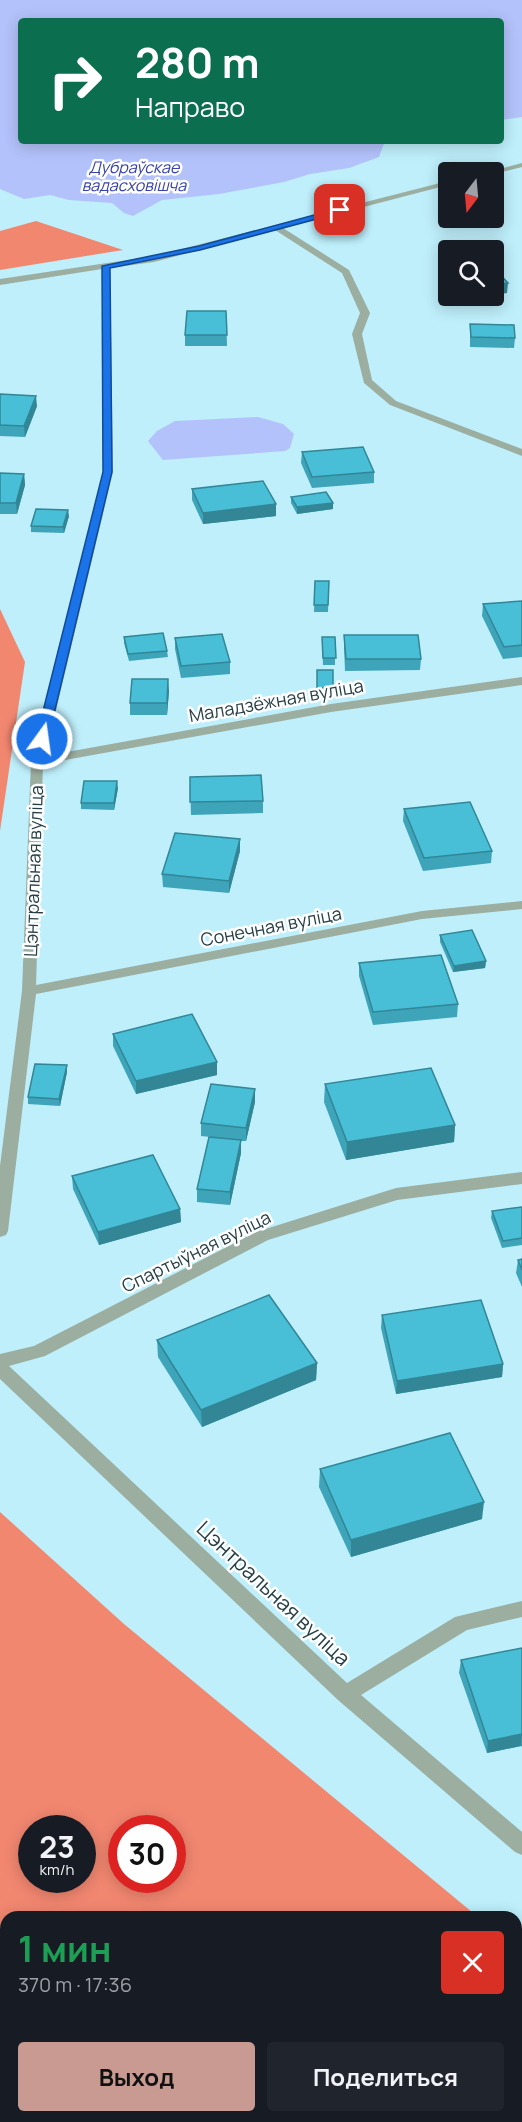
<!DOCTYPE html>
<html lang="ru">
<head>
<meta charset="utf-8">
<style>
  body { margin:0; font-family:Manrope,sans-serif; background:#20242c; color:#f1f3f6; height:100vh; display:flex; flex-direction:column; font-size:22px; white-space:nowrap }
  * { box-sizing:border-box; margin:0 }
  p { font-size:20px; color:#9ea1a6 }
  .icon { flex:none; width:33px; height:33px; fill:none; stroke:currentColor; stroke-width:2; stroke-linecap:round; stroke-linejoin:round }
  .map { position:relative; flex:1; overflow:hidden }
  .sheet { position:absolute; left:0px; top:1911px; width:522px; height:212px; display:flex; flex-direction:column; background:#171b24; border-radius:18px 18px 0 0; box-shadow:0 3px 15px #0003 }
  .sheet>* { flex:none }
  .banner { position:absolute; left:18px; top:18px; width:486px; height:126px; border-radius:6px; box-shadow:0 3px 15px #0003; background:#0b6e4f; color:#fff; overflow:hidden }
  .needle { width:39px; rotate:196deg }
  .tools { position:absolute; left:438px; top:162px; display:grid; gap:12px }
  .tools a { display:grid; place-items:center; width:66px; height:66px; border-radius:6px; background:#171b24; box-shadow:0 3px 15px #0003; font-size:30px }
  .speed { position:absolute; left:18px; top:1815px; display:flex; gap:12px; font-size:30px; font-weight:700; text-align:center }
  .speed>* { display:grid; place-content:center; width:78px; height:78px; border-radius:50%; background:#171b24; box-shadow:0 3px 15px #0003; line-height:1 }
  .speed small { font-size:15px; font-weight:400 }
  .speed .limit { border:9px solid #d22; background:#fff; color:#111 }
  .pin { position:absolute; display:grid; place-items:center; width:51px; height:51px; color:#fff; margin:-26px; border-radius:12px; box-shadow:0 3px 9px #0006 }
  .me { position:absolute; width:66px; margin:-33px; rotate:14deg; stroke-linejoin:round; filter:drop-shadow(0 0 4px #0008) }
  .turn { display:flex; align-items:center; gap:21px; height:126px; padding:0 18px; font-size:27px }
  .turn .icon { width:78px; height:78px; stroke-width:2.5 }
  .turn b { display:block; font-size:42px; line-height:51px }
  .round { display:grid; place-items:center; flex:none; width:63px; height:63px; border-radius:6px; background:#20242c }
  .summary { display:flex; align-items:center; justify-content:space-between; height:102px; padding:0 18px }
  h1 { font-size:36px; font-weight:700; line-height:45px; color:#1e9e55 }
  .button { display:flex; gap:12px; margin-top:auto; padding:12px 18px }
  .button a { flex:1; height:69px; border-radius:6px; background:#c89a92; color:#111; font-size:24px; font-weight:700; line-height:69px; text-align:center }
  .button a+a { background:#20242c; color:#f1f3f6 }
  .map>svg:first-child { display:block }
  .forest { fill:#f28770; fill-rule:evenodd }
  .water { fill:#b3c2fb }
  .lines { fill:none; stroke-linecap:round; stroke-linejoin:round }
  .street { fill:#9baea0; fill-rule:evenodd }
  .wall { fill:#3ea4b9 }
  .shaded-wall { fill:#328696 }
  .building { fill:#48bfd7; stroke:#328696; stroke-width:1.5 }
  .route { fill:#1a73e8; stroke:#114b97; stroke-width:1.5 }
  .labels { text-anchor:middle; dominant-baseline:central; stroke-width:5; stroke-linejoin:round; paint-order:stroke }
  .far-water-label { font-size:16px; font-style:italic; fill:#3741aa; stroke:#fff }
  .street-label { font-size:18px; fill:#263f45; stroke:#fff }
  .near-street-label { font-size:21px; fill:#263f45; stroke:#fff }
</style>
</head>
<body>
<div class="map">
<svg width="522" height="2122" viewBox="0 0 522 2122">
  <rect width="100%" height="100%" fill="#beeffb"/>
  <!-- forest -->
  <g class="forest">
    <polygon points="36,221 123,250 0,270 0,231"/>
    <polygon points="0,609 25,662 0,831"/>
    <path d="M0,1512l124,112 354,293h-472v199h510v-168l6,5v169h-522zM32,1828h50v52h-50zM122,1828h50v52h-50z"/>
  </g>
  <!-- water -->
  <g class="water">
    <polygon points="0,0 522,0 522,117 501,120 501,21 21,21 21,141 385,141 379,157 349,168 310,174 284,182 219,194 162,200 133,216 124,213 112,203 69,200 50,195 24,199 0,189"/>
    <polygon points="258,417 283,424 294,434 290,448 285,451 163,460 148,441 157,431 175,421"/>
  </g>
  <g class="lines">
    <!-- street -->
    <g class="street">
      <polygon points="522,163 522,167 494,174 488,172"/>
      <polygon points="448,181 448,185 283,228 349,270 370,313 362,334 372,380 396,401 522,449 522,456 390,405 364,383 352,334 360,313 342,273 275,230 154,262 110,268 113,472 45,756 331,704 522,677 522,685 331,712 43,764 36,985 422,911 522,901 522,909 422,919 36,994 8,1231 6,1235 0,1237 0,1166 22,991 31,761 103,472 102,269 0,285 0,279 154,256"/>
      <polygon points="522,1172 522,1184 397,1200 268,1240 45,1356 9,1366 347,1683 455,1617 522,1601 522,1617 467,1630 361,1695 522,1832 522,1855 515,1852 338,1700 0,1379 0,1354 34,1346 256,1232 396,1188"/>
    </g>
  </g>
  <!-- wall -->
  <g class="wall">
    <polygon points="448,270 448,286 444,281 444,271"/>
    <polygon points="226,311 227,346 185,346 185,335"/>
    <polygon points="470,324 515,338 514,348 470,347"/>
    <polygon points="0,394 37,406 25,437 0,436"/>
    <polygon points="302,452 374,472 374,483 312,488 301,463"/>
    <polygon points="0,473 24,474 25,485 17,514 0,514"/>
    <polygon points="192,489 276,504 276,516 203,524 192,500"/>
    <polygon points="291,497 333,509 297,514 291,503"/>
    <polygon points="69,516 64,533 31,532 31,526"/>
    <polygon points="315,581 329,581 328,612 314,612"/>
    <polygon points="522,601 522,657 503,659 482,616 483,604"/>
    <polygon points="344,635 421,659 420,670 345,671 344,647"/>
    <polygon points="124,637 167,651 168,657 129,661 124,643"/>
    <polygon points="322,637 335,637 335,665 323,665"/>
    <polygon points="175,638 230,662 230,674 181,678 175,649"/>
    <rect x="317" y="670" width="16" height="25"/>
    <polygon points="169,691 167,715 130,715 130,703"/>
    <polygon points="190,777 263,801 263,813 191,815"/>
    <polygon points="118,788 114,810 81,809 81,803"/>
    <polygon points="404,809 492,851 491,863 423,871 403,821"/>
    <polygon points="240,851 229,893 163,887 162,874"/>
    <polygon points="440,935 486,961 485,968 453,972 440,942"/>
    <polygon points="359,963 458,1004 457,1017 373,1025 359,976"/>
    <polygon points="113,1034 217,1062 217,1075 136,1094 113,1046"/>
    <polygon points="67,1072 60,1106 28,1104 28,1097"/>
    <polygon points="325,1084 455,1125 454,1142 346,1160 324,1102"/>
    <polygon points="255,1102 246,1141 241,1141 241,1153 230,1205 197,1202 197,1189 230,1139 201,1136 201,1123"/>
    <polygon points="72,1176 180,1209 181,1222 99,1245 73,1189"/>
    <polygon points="522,1207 522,1245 502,1248 491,1218 492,1211"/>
    <polygon points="522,1259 522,1287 516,1273 518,1260"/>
    <polygon points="382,1315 503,1364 502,1377 396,1394 381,1328"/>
    <polygon points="157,1340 317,1363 316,1380 202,1427 158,1357"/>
    <polygon points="320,1469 482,1519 351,1557 319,1487"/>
    <polygon points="522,1648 522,1747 521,1746 487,1753 459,1673 461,1660"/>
  </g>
  <!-- shaded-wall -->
  <g class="shaded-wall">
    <polygon points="508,283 507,293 494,295 494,285"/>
    <polygon points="460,296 488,296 459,299"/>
    <polygon points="36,396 37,406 25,437 24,426"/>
    <polygon points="24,474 25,485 17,514 16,503"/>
    <polygon points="333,503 333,509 297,514 297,507"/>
    <polygon points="276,504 276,516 203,524 203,513"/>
    <polygon points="68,510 69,516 64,533 63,527"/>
    <polygon points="168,679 169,691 167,715 167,703"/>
    <polygon points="117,781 118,788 114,810 114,803"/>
    <polygon points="240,839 240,851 229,893 229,881"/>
    <polygon points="486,961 485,968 453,972 454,966"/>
    <polygon points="217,1062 217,1075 136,1094 136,1081"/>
    <polygon points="67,1065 67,1072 60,1106 59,1099"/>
    <polygon points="255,1089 255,1102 246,1141 246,1128"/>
    <polygon points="455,1125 454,1142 346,1160 347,1142"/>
    <polygon points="241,1140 241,1153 230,1205 230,1192"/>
    <polygon points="180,1209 181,1222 99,1245 98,1232"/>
    <polygon points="317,1363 316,1380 202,1427 201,1410"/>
    <polygon points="503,1364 502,1377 396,1394 397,1381"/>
    <polygon points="484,1502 482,1519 351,1557 351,1540"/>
    <polygon points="522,1734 521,1746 487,1753 488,1741"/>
  </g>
  <!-- building -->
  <g class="building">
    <polygon points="494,268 508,283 494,285"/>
    <polygon points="448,270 448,276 444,271"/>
    <polygon points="187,311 226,311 227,335 185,335"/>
    <polygon points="470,324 514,325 515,338 471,337"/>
    <polygon points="0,394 36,396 24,426 0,425"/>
    <polygon points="363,447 374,472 312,477 302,452"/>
    <polygon points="0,473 24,474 16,503 0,503"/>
    <polygon points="263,481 276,504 203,513 192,489"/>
    <polygon points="326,492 333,503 297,507 291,497"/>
    <polygon points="36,509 68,510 63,527 31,526"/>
    <polygon points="315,581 329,581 328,605 314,605"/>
    <polygon points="522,601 522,645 504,647 483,604"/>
    <polygon points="163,633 167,651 128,654 124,637"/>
    <polygon points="222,634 230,662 181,666 175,638"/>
    <polygon points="344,635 418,635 421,659 346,659"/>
    <polygon points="322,637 335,637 336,658 323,658"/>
    <rect x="317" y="670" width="16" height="18"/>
    <polygon points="132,679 168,679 167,703 130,703"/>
    <polygon points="261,775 263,801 190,802 190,777"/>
    <polygon points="84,781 117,781 114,803 81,803"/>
    <polygon points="470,802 492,851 424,858 404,809"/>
    <polygon points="175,833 240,839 229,881 162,874"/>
    <polygon points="472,930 486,961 454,966 440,935"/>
    <polygon points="441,955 458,1004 373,1012 359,963"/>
    <polygon points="192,1014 217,1062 136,1081 113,1034"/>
    <polygon points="35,1064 67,1065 59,1099 28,1097"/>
    <polygon points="431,1068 455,1125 347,1142 325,1084"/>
    <polygon points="211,1084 255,1089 246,1128 201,1123"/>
    <polygon points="209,1137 241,1140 230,1192 197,1189"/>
    <polygon points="153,1155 180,1209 98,1232 72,1176"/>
    <polygon points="522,1207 522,1238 503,1241 492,1211"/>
    <polygon points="522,1259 522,1270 518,1260"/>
    <polygon points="269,1295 317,1363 201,1410 157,1340"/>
    <polygon points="481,1300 503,1364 397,1381 382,1315"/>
    <polygon points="450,1433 484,1502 351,1540 320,1469"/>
    <polygon points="522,1648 522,1734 488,1741 461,1660"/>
  </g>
  <!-- route -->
  <polygon class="route" points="340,208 344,210 343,212 200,250 110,268 112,472 48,739 46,741 38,741 36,739 103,472 102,266 199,246"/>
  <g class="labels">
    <!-- far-water labels -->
    <g class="far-water-label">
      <text x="134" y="167">Дубраўскае<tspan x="134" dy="18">вадасховішча</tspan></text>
    </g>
    <!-- street labels -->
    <g class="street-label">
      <text transform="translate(276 700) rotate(-10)">Маладзёжная вуліца</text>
      <text transform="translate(33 871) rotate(-88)">Цэнтральная вуліца</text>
      <text transform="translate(271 926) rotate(-11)">Сонечная вуліца</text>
      <text transform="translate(196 1251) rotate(-26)">Спартыўная вуліца</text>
    </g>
    <!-- near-street labels -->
    <g class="near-street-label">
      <text transform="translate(274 1593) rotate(43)">Цэнтральная вуліца</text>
    </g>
  </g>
</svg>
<div class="tools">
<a><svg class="needle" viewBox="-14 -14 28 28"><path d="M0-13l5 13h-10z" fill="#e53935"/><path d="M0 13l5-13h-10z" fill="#9ea1a6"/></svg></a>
<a><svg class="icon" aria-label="search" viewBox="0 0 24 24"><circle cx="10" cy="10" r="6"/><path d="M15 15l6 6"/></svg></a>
</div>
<div class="speed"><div>23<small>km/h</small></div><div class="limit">30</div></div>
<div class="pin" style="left:340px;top:210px;background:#d93025"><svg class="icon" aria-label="arrive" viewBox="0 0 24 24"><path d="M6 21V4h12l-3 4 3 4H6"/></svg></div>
<svg class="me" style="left:42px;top:739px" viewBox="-20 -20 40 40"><circle r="17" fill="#1a73e8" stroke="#fff" stroke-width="3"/><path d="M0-11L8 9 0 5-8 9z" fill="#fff"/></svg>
<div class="banner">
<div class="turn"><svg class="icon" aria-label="right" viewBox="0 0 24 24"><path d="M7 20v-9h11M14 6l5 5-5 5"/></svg><div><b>280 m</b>Направо</div></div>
</div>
<section class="sheet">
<div class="summary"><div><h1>1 мин</h1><p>370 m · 17:36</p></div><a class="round" style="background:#d93025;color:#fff"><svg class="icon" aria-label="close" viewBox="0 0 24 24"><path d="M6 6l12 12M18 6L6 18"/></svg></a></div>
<div class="button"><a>Выход</a><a>Поделиться</a></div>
</section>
</div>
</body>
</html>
